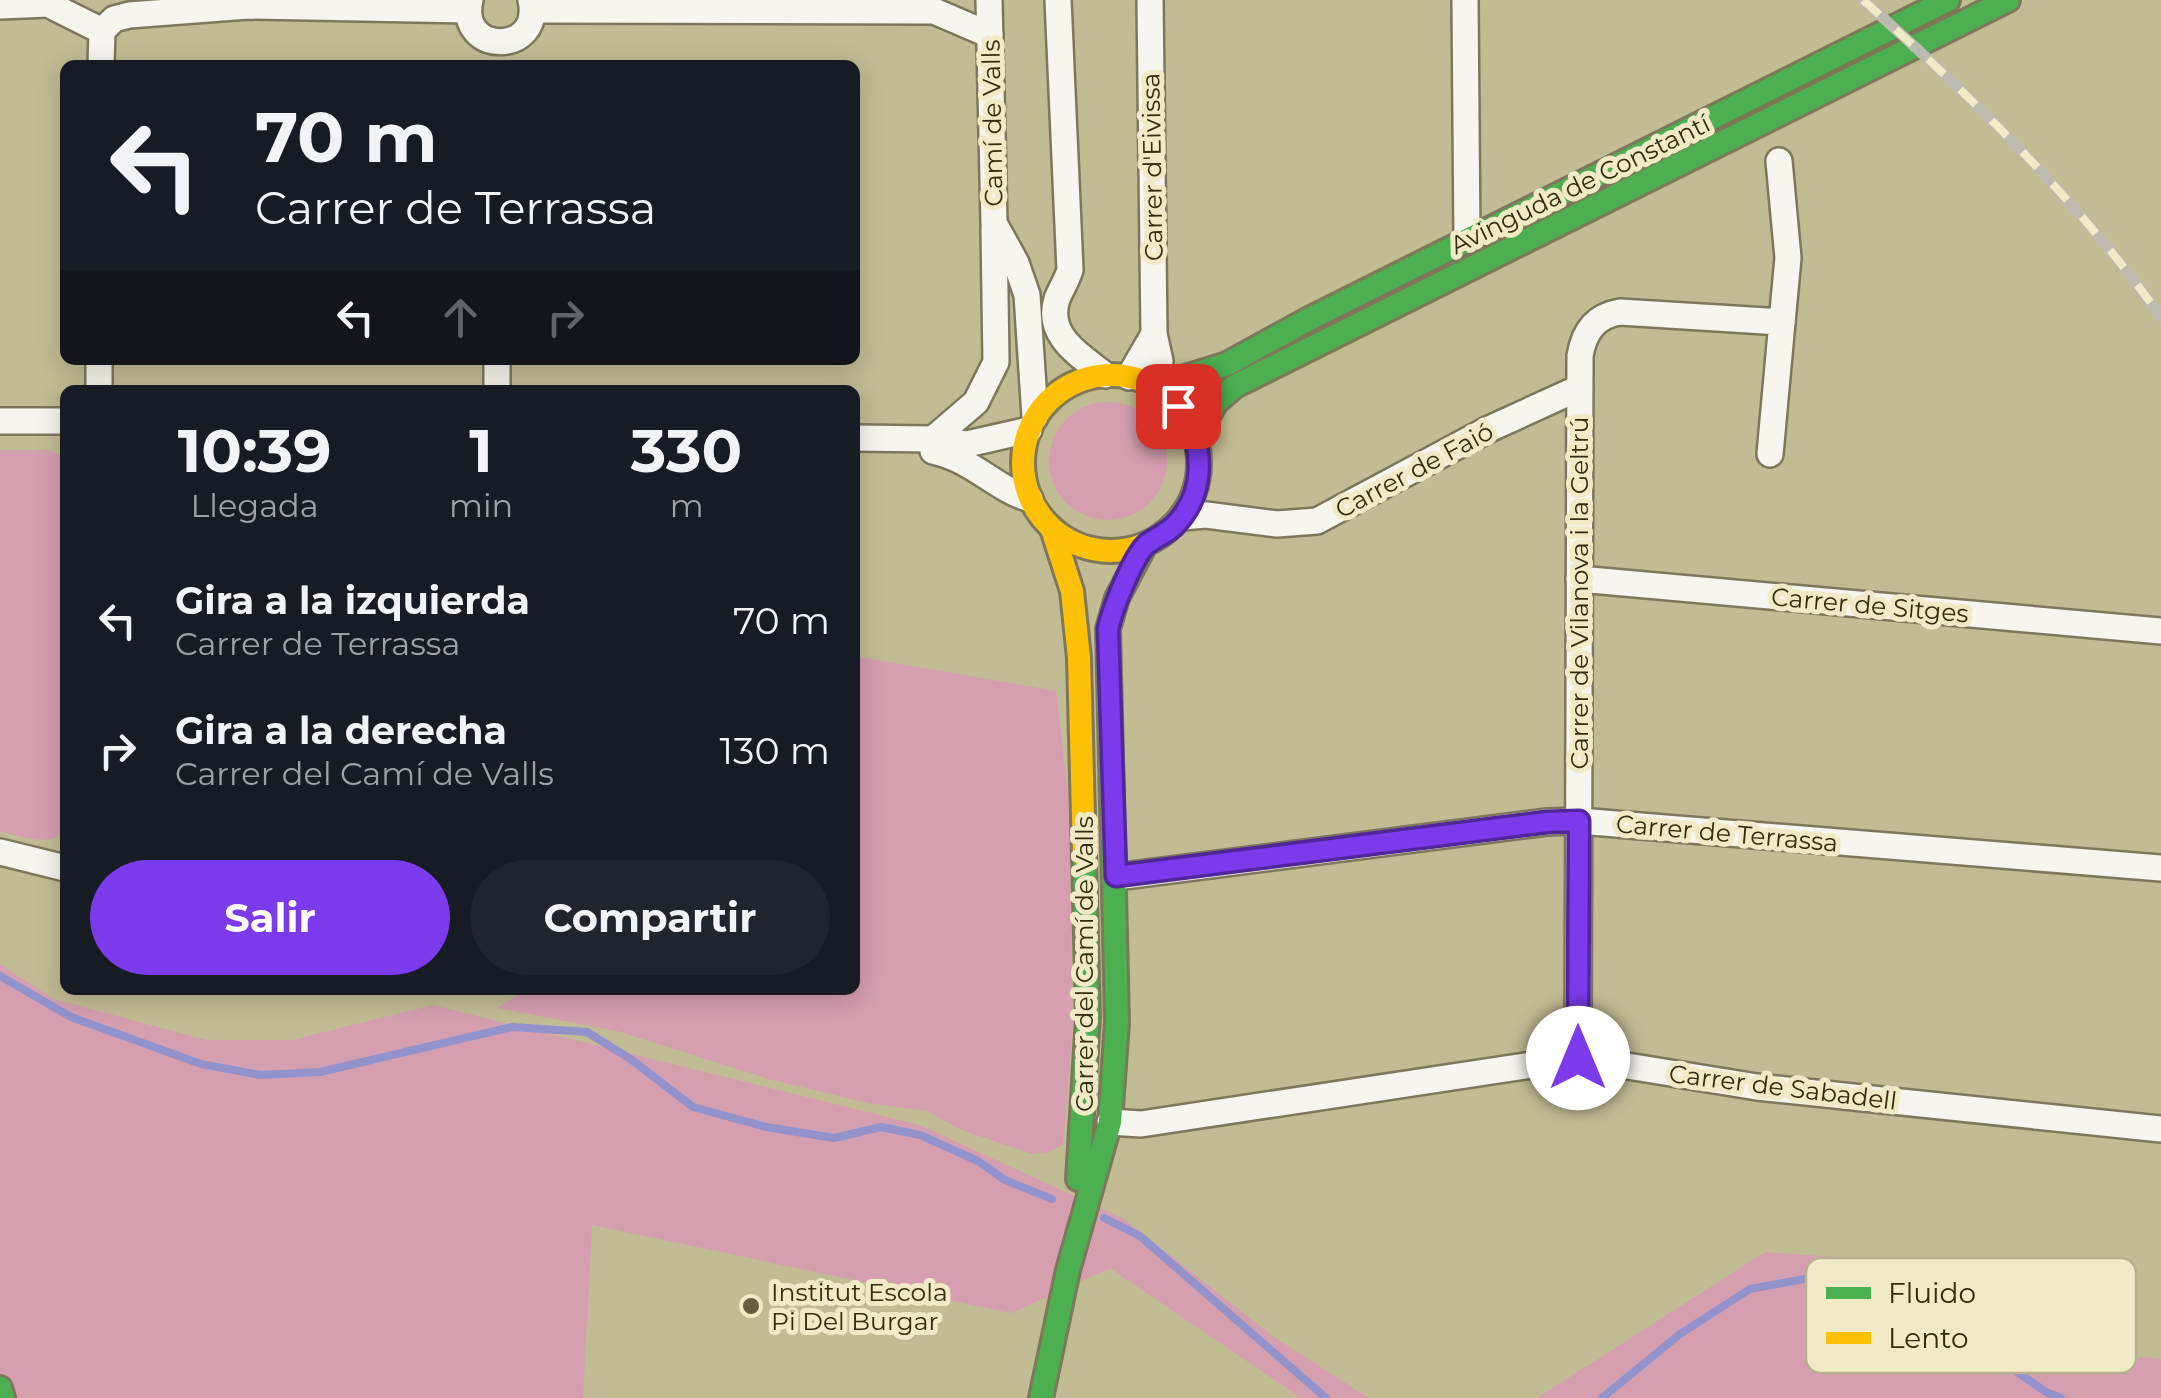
<!DOCTYPE html>
<html lang="es">
<head>
<meta charset="utf-8">
<style>
  body { margin:0; font-family:Montserrat,sans-serif; background:#20242c; color:#f1f3f6; height:100vh; display:flex; flex-direction:column; font-size:38px; white-space:nowrap }
  * { box-sizing:border-box; margin:0 }
  p { font-size:32px; color:#9ea1a6 }
  .icon { flex:none; width:55px; height:55px; fill:none; stroke:currentColor; stroke-width:2; stroke-linecap:round; stroke-linejoin:round }
  .map { position:relative; flex:1; overflow:hidden }
  .side { position:absolute; left:60px; top:385px; width:800px; height:610px; display:flex; flex-direction:column; background:#171b24; border-radius:15px; box-shadow:0 5px 25px #0003 }
  .side>* { flex:none }
  .top-card { position:absolute; left:60px; top:60px; width:800px; height:305px; border-radius:15px; box-shadow:0 5px 25px #0003; background:#171b24; color:#f1f3f6; overflow:hidden }
  .pin { position:absolute; display:grid; place-items:center; width:85px; height:85px; color:#fff; margin:-42px; border-radius:20px; box-shadow:0 5px 15px #0006 }
  .me { position:absolute; width:110px; margin:-55px; rotate:0deg; stroke-linejoin:round; filter:drop-shadow(0 0 8px #0008) }
  .turn { display:flex; align-items:center; gap:35px; height:210px; padding:0 30px; font-size:45px }
  .turn .icon { width:130px; height:130px; stroke-width:2.5 }
  .turn b { display:block; font-size:70px; line-height:85px }
  .lanes { display:flex; align-items:center; height:95px; padding:0 30px; background:#0003; justify-content:center; gap:50px; direction:ltr }
  .lanes .off { opacity:.35 }
  .eta { display:flex; justify-content:space-evenly; align-items:center; height:170px; text-align:center }
  .eta b { font-size:60px; font-weight:700; line-height:70px }
  .action { display:flex; gap:20px; margin-top:auto; padding:20px 30px }
  .action a { flex:1; height:115px; border-radius:60px; background:#7c3aed; color:#fff; font-size:40px; font-weight:700; line-height:115px; text-align:center }
  .action a+a { background:#20242c; color:#f1f3f6 }
  ul { padding:0; list-style:none }
  li { display:flex; align-items:center; gap:30px; height:130px; padding:0 30px }
  li div { flex:1 }
  li b { display:block; font-size:38px }
  li em { font-style:normal }
  .map>svg:first-child { display:block }
  .green { fill:#d59fb0 }
  .lines { fill:none; stroke-linecap:round; stroke-linejoin:round }
  .stream { stroke:#9292cd; stroke-width:8 }
  .street-casing { stroke:#7d785b; stroke-width:30 }
  .fast-casing { stroke:#7d785b; stroke-width:28 }
  .slow-casing { stroke:#7d785b; stroke-width:28 }
  .street { stroke:#f6f5ef; stroke-width:25 }
  .fast { stroke:#4caf50; stroke-width:22 }
  .slow { stroke:#ffc107; stroke-width:22 }
  .rail-casing { stroke:#bdbbb0; stroke-width:11 }
  .rail { stroke:#f0eac6; stroke-width:8; stroke-dasharray:22; stroke-linecap:butt }
  .route-casing { stroke:#51269a; stroke-width:25 }
  .route { stroke:#7c3aed; stroke-width:18 }
  .poi-dot { fill:#645f3d; stroke:#f0eac6; stroke-width:4 }
  .labels { text-anchor:middle; dominant-baseline:central; stroke-width:10; stroke-linejoin:round; paint-order:stroke }
  .street-label { font-size:25px; fill:#322d0e; stroke:#f0eac6 }
  .poi-label { font-size:25px; fill:#322d0e; stroke:#f0eac6; text-anchor:start }
  .key { fill:#f0eac6; stroke:#b7b18f; stroke-width:2.5 }
  .key-label { font-size:28px; fill:#322d0e }
</style>
</head>
<body>
<div class="map">
<svg width="2161" height="1398" viewBox="0 0 2161 1398">
  <rect width="100%" height="100%" fill="#c2bc94"/>
  <!-- green -->
  <g class="green">
    <circle cx="1108" cy="461" r="59"/>
    <path d="M0,450h48l17,8v373c-18,17 -44,5 -65,0z"/>
    <polygon points="855,656 1056,691 1069,805 1073,1023 1063,1145 1048,1152 1032,1154 961,1130 927,1111 868,1103 772,1080 617,1031 497,1008 525,990 855,990"/>
    <polygon points="0,964 54,999 206,1040 292,1040 433,1005 920,1125 1124,1219 1274,1337 1369,1398 1301,1398 1110,1268 1011,1313 592,1225 583,1398 0,1398"/>
    <polygon points="1765,1252 1879,1260 1980,1312 2089,1352 2161,1359 2161,1398 1537,1398"/>
  </g>
  <g class="lines">
    <!-- stream -->
    <g class="stream">
      <polyline points="0,976 71,1017 201,1064 260,1075 320,1072 512,1027 587,1032 632,1060 693,1107 766,1127 834,1138 881,1127 920,1135 978,1161 1005,1180 1052,1199"/>
      <polyline points="1104,1218 1140,1236 1326,1398"/>
      <polyline points="1602,1398 1680,1334 1750,1289 1831,1274 1888,1281 1959,1326 1988,1352 2046,1392 2061,1398"/>
    </g>
    <defs>
      <g id="street">
        <path d="M470,0c-13,55 73,56 61,0"/>
        <polyline points="989,0 994,223 1016,263 1027,295 1035,417"/>
        <path d="M1058,0l12,270c-3,10 -9,19 -13,29 -12,37 24,57 48,76"/>
        <polyline points="1150,0 1154,334 1160,361 1152,385"/>
        <polyline points="1465,0 1467,240"/>
        <polyline points="0,6 48,4 102,31"/>
        <polyline points="533,10 934,11 990,35"/>
        <polyline points="102,31 114,19 129,15 248,6 468,10"/>
        <polyline points="101,65 102,31"/>
        <polyline points="1779,161 1788,258 1782,322"/>
        <polyline points="1129,377 1154,334"/>
        <polyline points="99,390 99,360"/>
        <polyline points="497,390 497,360"/>
        <polyline points="0,421 65,421"/>
        <polyline points="855,438 933,439 967,444 1029,430"/>
        <polyline points="933,439 976,402 996,362 994,228"/>
        <path d="M933,451c41,9 61,37 97,48"/>
        <polyline points="1182,517 1206,515 1277,524 1317,521 1487,430 1579,388"/>
        <polyline points="1579,579 2161,631"/>
        <polyline points="0,852 65,868"/>
        <polyline points="1116,877 1547,822 1579,821 2161,868"/>
        <path d="M1578,1058l2,-702c4,-24 15,-40 40,-44l162,10 -12,132"/>
        <polyline points="1110,1122 1141,1124 1578,1058 1757,1087 2161,1129"/>
      </g>
      <g id="fast">
        <polyline points="1161,390 1182,378 1227,364 1309,319 1948,0"/>
        <polyline points="1196,437 1216,402 1235,386 2008,0"/>
        <polyline points="1078,1179 1088,1017 1084,856"/>
        <polyline points="0,1388 3,1398"/>
        <polyline points="1041,1398 1068,1270 1110,1122 1117,1022 1108,629 1117,598 1145,545"/>
      </g>
      <g id="slow">
        <circle cx="1111" cy="463" r="88"/>
        <polyline points="1052,529 1072,591 1079,658 1084,856"/>
      </g>
    </defs>
    <!-- street casing -->
    <use href="#street" class="street-casing"/>
    <!-- fast casing -->
    <use href="#fast" class="fast-casing"/>
    <!-- slow casing -->
    <use href="#slow" class="slow-casing"/>
    <!-- street -->
    <use href="#street" class="street"/>
    <!-- fast -->
    <use href="#fast" class="fast"/>
    <!-- slow -->
    <use href="#slow" class="slow"/>
    <defs>
      <path id="rail" d="M1863,0c108,96 214,199 298,317"/>
    </defs>
    <!-- rail casing -->
    <use href="#rail" class="rail-casing"/>
    <!-- rail -->
    <use href="#rail" class="rail"/>
  </g>
  <g class="lines">
    <defs>
      <path id="route" d="M1178,406c28,37 29,88 -5,121 -8,7 -18,11 -26,17 -14,12 -35,66 -39,85l8,247 431,-54 32,-1 -1,237"/>
    </defs>
    <!-- route casing -->
    <use href="#route" class="route-casing"/>
    <!-- route -->
    <use href="#route" class="route"/>
  </g>
  <!-- markers -->
  <circle class="poi-dot" cx="751" cy="1306" r="10"/>
  <g class="labels">
    <!-- street labels -->
    <g class="street-label">
      <text transform="translate(992 123) rotate(-91)">Camí de Valls</text>
      <text transform="translate(1152 167) rotate(-91)">Carrer d'Eivissa</text>
      <text transform="translate(1580 184) rotate(-26)">Avinguda de Constantí</text>
      <text transform="translate(1414 470) rotate(-28)">Carrer de Faió</text>
      <text transform="translate(1579 593) rotate(-90)">Carrer de Vilanova i la Geltrú</text>
      <text transform="translate(1870 605) rotate(5)">Carrer de Sitges</text>
      <text transform="translate(1727 833) rotate(5)">Carrer de Terrassa</text>
      <text transform="translate(1084 964) rotate(-90)">Carrer del Camí de Valls</text>
      <text transform="translate(1783 1087) rotate(7)">Carrer de Sabadell</text>
    </g>
    <!-- poi labels -->
    <g class="poi-label">
      <text x="771" y="1292">Institut Escola<tspan x="771" dy="29">Pi Del Burgar</tspan></text>
    </g>
  </g>
  <!-- legend -->
  <rect x="1806" y="1258" width="330" height="115" rx="15" class="key"/>
  <rect x="1826" y="1287" width="45" height="12" fill="#4caf50"/>
  <rect x="1826" y="1332" width="45" height="12" fill="#ffc107"/>
  <g class="key-label">
    <text x="1888" y="1303">Fluido</text>
    <text x="1888" y="1348">Lento</text>
  </g>
</svg>
<div class="pin" style="left:1178px;top:406px;background:#d93025"><svg class="icon" aria-label="arrive" viewBox="0 0 24 24"><path d="M6 21V4h12l-3 4 3 4H6"/></svg></div>
<svg class="me" style="left:1578px;top:1058px" viewBox="-20 -20 40 40"><circle r="19" fill="#fff"/><path d="M0-13L10 11 0 6-10 11z" fill="#7c3aed"/></svg>
<div class="top-card">
<div class="turn"><svg class="icon" aria-label="left" viewBox="0 0 24 24"><path d="M17 20v-9H6M10 6l-5 5 5 5"/></svg><div><b>70 m</b>Carrer de Terrassa</div></div>
<div class="lanes"><svg class="icon" aria-label="left" viewBox="0 0 24 24"><path d="M17 20v-9H6M10 6l-5 5 5 5"/></svg><svg class="icon off" aria-label="ahead" viewBox="0 0 24 24"><path d="M12 20V5M6 11l6-6 6 6"/></svg><svg class="icon off" aria-label="right" viewBox="0 0 24 24"><path d="M7 20v-9h11M14 6l5 5-5 5"/></svg></div>
</div>
<section class="side">
<div class="eta">
<div><b>10:39</b><p>Llegada</p></div>
<div><b>1</b><p>min</p></div>
<div><b>330</b><p>m</p></div>
</div>
<ul>
<li><svg class="icon" aria-label="left" viewBox="0 0 24 24"><path d="M17 20v-9H6M10 6l-5 5 5 5"/></svg><div><b>Gira a la izquierda</b><p>Carrer de Terrassa</p></div><em>70 m</em></li>
<li><svg class="icon" aria-label="right" viewBox="0 0 24 24"><path d="M7 20v-9h11M14 6l5 5-5 5"/></svg><div><b>Gira a la derecha</b><p>Carrer del Camí de Valls</p></div><em>130 m</em></li>
</ul>
<div class="action"><a>Salir</a><a>Compartir</a></div>
</section>
</div>
</body>
</html>
